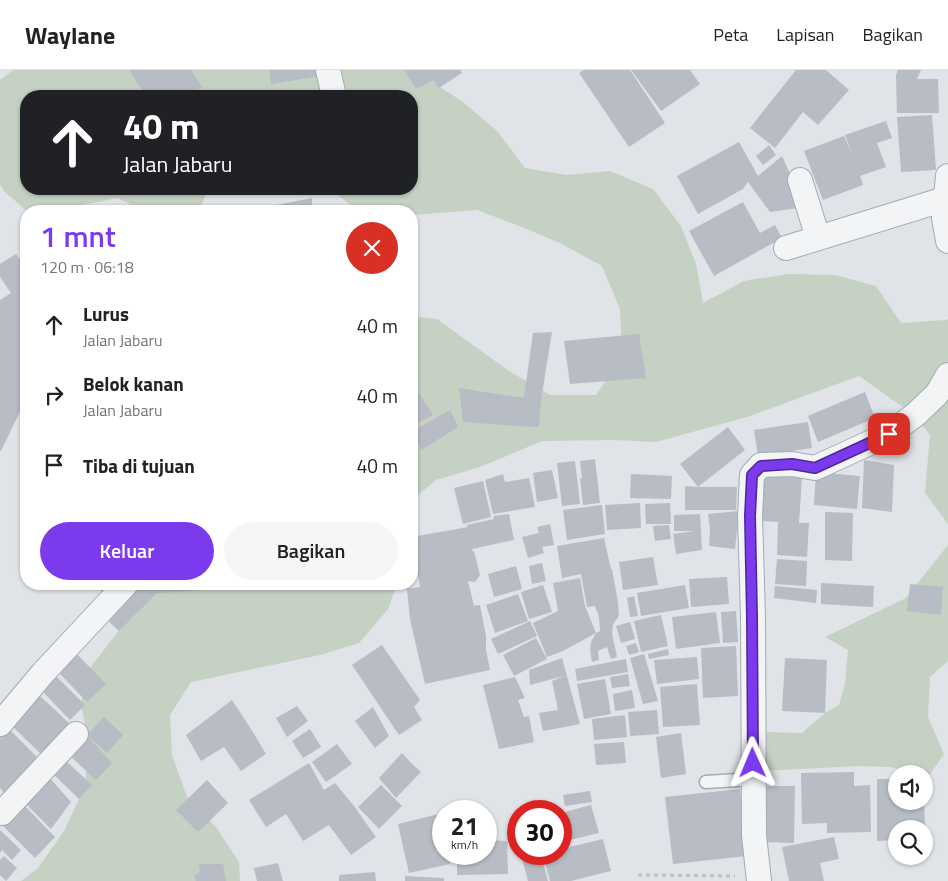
<!DOCTYPE html>
<html lang="id">
<head>
<meta charset="utf-8">
<style>
  body { margin:0; font-family:"Titillium Web",sans-serif; background:#f6f6f6; color:#222; height:100vh; display:flex; flex-direction:column; font-size:19px; white-space:nowrap }
  * { box-sizing:border-box; margin:0 }
  p { font-size:16px; color:#767676 }
  .icon { flex:none; width:28px; height:28px; fill:none; stroke:currentColor; stroke-width:2; stroke-linecap:round; stroke-linejoin:round }
  .map { position:relative; flex:1; overflow:hidden }
  .sheet { position:absolute; left:20px; top:135px; width:398px; height:385px; display:flex; flex-direction:column; background:#fff; border-radius:20px; box-shadow:0 1px 4px #0004 }
  .sheet>* { flex:none }
  .top-card { position:absolute; left:20px; top:20px; width:398px; height:105px; border-radius:20px; box-shadow:0 1px 4px #0004; background:#202124; color:#fff; overflow:hidden }
  .controls { position:absolute; left:888px; top:695px; display:grid; gap:10px }
  .controls a { display:grid; place-items:center; width:45px; height:45px; border-radius:50%; background:#fff; box-shadow:0 1px 4px #0004; font-size:25px }
  .speed { position:absolute; left:432px; top:730px; display:flex; gap:10px; font-size:25px; font-weight:700; text-align:center }
  .speed>* { display:grid; place-content:center; width:65px; height:65px; border-radius:50%; background:#fff; box-shadow:0 1px 4px #0004; line-height:1 }
  .speed small { font-size:12px; font-weight:400 }
  .speed .limit { border:8px solid #d22; background:#fff; color:#111 }
  .pin { position:absolute; display:grid; place-items:center; width:42px; height:42px; color:#fff; margin:-21px; border-radius:10px; box-shadow:0 2px 8px #0006 }
  .me { position:absolute; width:55px; margin:-28px; rotate:359deg; stroke-linejoin:round; filter:drop-shadow(0 0 4px #0008) }
  .turn { display:flex; align-items:center; gap:18px; height:105px; padding:0 20px; font-size:22px }
  .turn .icon { width:65px; height:65px; stroke-width:2.5 }
  .turn b { display:block; font-size:35px; line-height:42px }
  .round { display:grid; place-items:center; flex:none; width:52px; height:52px; border-radius:26px; background:#f6f6f6 }
  .head { display:flex; align-items:center; justify-content:space-between; height:85px; padding:0 20px }
  h1 { font-size:30px; font-weight:600; line-height:38px; color:#7c3aed }
  .cta { display:flex; gap:10px; margin-top:auto; padding:10px 20px }
  .cta a { flex:1; height:58px; border-radius:30px; background:#7c3aed; color:#fff; font-size:20px; font-weight:600; line-height:58px; text-align:center }
  .cta a+a { background:#f6f6f6; color:#222 }
  ul { padding:0; list-style:none }
  li { display:flex; align-items:center; gap:15px; height:70px; padding:0 20px }
  li div { flex:1 }
  li b { display:block; font-size:19px }
  li em { font-style:normal }
  header { display:flex; align-items:center; gap:30px; box-sizing:border-box; height:70px; padding:0 25px; background:#fff; border-bottom:1px solid #e0e0e0 }
  header strong { font-size:24px }
  nav { display:flex; gap:28px; margin-inline-start:auto; font-size:18px }
  .map>svg:first-child { display:block }
  .green { fill:#c5d1c2 }
  .building { fill:#b8bcc4 }
  .lines { fill:none; stroke-linecap:round; stroke-linejoin:round }
  .service-casing { stroke:#a6aab2; stroke-width:15 }
  .minor-casing { stroke:#a6aab2; stroke-width:26 }
  .path { stroke:#bec1c6; stroke-width:3; stroke-dasharray:4 4; stroke-linecap:butt }
  .service { stroke:#f2f4f6; stroke-width:12 }
  .minor { stroke:#f2f4f6; stroke-width:24 }
  .route-casing { stroke:#51269a; stroke-width:12 }
  .route { stroke:#7c3aed; stroke-width:9 }
</style>
</head>
<body>
<header>
<strong>Waylane</strong>
<nav><a>Peta</a><a>Lapisan</a><a>Bagikan</a></nav>
</header>
<div class="map">
<svg width="948" height="811" viewBox="0 0 948 811">
  <rect width="100%" height="100%" fill="#e0e3e8"/>
  <!-- green -->
  <g class="green">
    <polygon points="13,0 414,0 463,32 497,61 525,98 567,105 610,101 653,119 681,156 696,194 703,233 744,211 788,204 835,205 876,216 901,253 946,250 948,249 948,454 925,423 930,365 914,345 859,306 747,347 656,372 615,370 542,371 480,397 436,410 411,431 411,246 437,249 509,301 550,325 596,325 622,287 620,239 602,196 562,174 522,157 477,140 411,145 411,141 373,141 350,135 331,119 411,119 411,26 236,26 217,22 176,25 176,26 26,26 26,119 207,119 200,141 143,141 118,128 77,136 74,141 27,141 5,122 0,115 0,10"/>
    <polygon points="948,475 948,591 930,607 928,647 944,684 929,706 890,697 858,696 764,701 758,662 802,663 825,643 839,635 845,613 848,580 825,567 906,528"/>
    <polygon points="168,514 397,514 388,539 359,573 320,585 191,612 170,645 172,685 187,727 216,757 239,792 240,811 21,811 38,798 64,761 79,729 85,719 88,670 81,633 90,598 120,559 134,546 154,524"/>
  </g>
  <!-- building -->
  <g class="building">
    <polygon points="129,0 191,0 202,17 188,26 146,26"/>
    <polygon points="269,0 319,0 320,6 271,14"/>
    <polygon points="404,0 460,0 462,3 439,18 433,11 416,19"/>
    <polygon points="584,0 630,0 665,53 629,77 579,3"/>
    <polygon points="631,0 690,0 700,14 661,41"/>
    <polygon points="796,0 826,0 849,20 818,55 803,42 775,78 750,58"/>
    <polygon points="898,0 921,0 917,9 938,9 939,43 897,43 896,5"/>
    <polygon points="932,45 936,100 901,102 897,47"/>
    <polygon points="886,51 892,68 877,73 886,97 860,106 863,115 823,130 804,81 844,66 852,84 845,65"/>
    <polygon points="739,72 758,106 782,86 805,137 770,142 748,112 743,119 698,144 677,106"/>
    <polygon points="769,75 776,85 763,95 756,86"/>
    <polygon points="312,128 312,141 261,141 261,138"/>
    <polygon points="743,132 760,163 775,155 782,168 714,206 689,161"/>
    <polygon points="111,135 115,141 85,141 85,140"/>
    <polygon points="16,184 26,199 26,329 1,381 0,380 0,230 11,223 0,207 0,194"/>
    <polygon points="552,262 541,330 539,357 516,356 463,352 459,318 517,327 524,327 533,263"/>
    <polygon points="639,264 646,308 570,314 564,271"/>
    <polygon points="865,322 875,348 818,372 808,346"/>
    <polygon points="419,323 433,345 411,356 411,329"/>
    <polygon points="450,340 458,357 421,380 413,361"/>
    <polygon points="808,352 812,378 758,386 754,360"/>
    <polygon points="728,357 745,380 698,417 737,417 736,440 685,440 685,416 698,417 680,394"/>
    <polygon points="595,389 600,433 583,435 580,408 582,408 580,391"/>
    <polygon points="864,390 894,395 892,442 862,438"/>
    <polygon points="575,391 580,434 562,436 557,393"/>
    <polygon points="552,400 558,428 537,432 533,403"/>
    <polygon points="816,402 860,406 857,439 814,435"/>
    <polygon points="503,404 505,412 529,408 535,437 493,444 485,410"/>
    <polygon points="631,404 672,406 671,429 630,428"/>
    <polygon points="764,405 802,408 799,453 809,453 807,487 777,485 778,452 761,451"/>
    <polygon points="483,411 491,447 463,454 454,418"/>
    <polygon points="640,433 641,458 607,460 605,435"/>
    <polygon points="670,433 671,454 646,454 645,434"/>
    <polygon points="602,435 605,464 567,470 563,440"/>
    <polygon points="739,441 735,479 709,476 710,460 708,444"/>
    <polygon points="825,442 853,443 852,491 825,490"/>
    <polygon points="509,444 514,470 472,479 473,482 474,481 480,505 475,512 468,511 474,536 480,535 486,566 486,580 490,600 425,614 410,549 407,519 420,517 412,467 468,457 467,455 494,449 494,446"/>
    <polygon points="700,444 702,480 676,484 673,464 695,461 674,461 674,445"/>
    <polygon points="550,454 554,475 542,477 544,483 528,488 522,467 539,463 537,457"/>
    <polygon points="669,455 671,469 655,471 653,456"/>
    <polygon points="604,468 611,499 612,499 618,532 619,546 613,554 612,563 617,587 611,589 607,577 598,581 599,590 592,592 590,580 591,572 596,563 563,581 547,587 533,553 558,541 553,513 580,508 585,536 596,563 600,561 599,547 595,536 587,537 581,504 562,508 557,476"/>
    <polygon points="653,487 658,515 623,520 619,492"/>
    <polygon points="777,489 807,491 806,516 775,514"/>
    <polygon points="542,493 546,511 532,514 529,496"/>
    <polygon points="516,496 522,519 494,527 488,504"/>
    <polygon points="727,507 729,534 691,537 689,509"/>
    <polygon points="821,513 874,516 873,537 821,534"/>
    <polygon points="94,514 111,514 103,523"/>
    <polygon points="135,514 207,514 193,521 157,523 119,561 105,548"/>
    <polygon points="910,514 943,517 941,545 907,541"/>
    <polygon points="543,515 552,542 529,549 521,522"/>
    <polygon points="685,515 689,538 641,546 637,523"/>
    <polygon points="775,516 817,520 816,533 774,528"/>
    <polygon points="518,524 528,551 495,563 486,535"/>
    <polygon points="634,526 638,546 630,547 627,528"/>
    <polygon points="736,541 738,572 723,573 721,542"/>
    <polygon points="716,542 720,573 676,579 672,547"/>
    <polygon points="661,545 668,576 641,582 634,551"/>
    <polygon points="530,551 537,566 498,584 491,569"/>
    <polygon points="630,552 635,569 621,573 616,556"/>
    <polygon points="536,568 547,589 514,606 503,585"/>
    <polygon points="636,573 639,582 629,585 626,576"/>
    <polygon points="382,575 420,630 414,637 422,650 399,665 352,595"/>
    <polygon points="736,576 738,626 703,628 701,578"/>
    <polygon points="668,579 669,585 649,589 648,584"/>
    <polygon points="75,582 106,614 87,632 60,604"/>
    <polygon points="644,584 658,631 643,634 630,588"/>
    <polygon points="697,587 699,609 657,614 654,590"/>
    <polygon points="562,588 580,654 543,661 539,643 558,640 552,611 564,606 530,615 529,600"/>
    <polygon points="785,588 827,590 825,643 782,641"/>
    <polygon points="626,589 628,602 577,611 575,599"/>
    <polygon points="628,604 630,616 612,618 610,607"/>
    <polygon points="57,607 85,635 70,650 42,621"/>
    <polygon points="515,607 525,628 518,630 524,647 529,646 534,672 499,679 483,615"/>
    <polygon points="605,609 611,644 584,649 577,614"/>
    <polygon points="697,614 700,655 663,657 660,617"/>
    <polygon points="632,620 635,638 615,641 613,624"/>
    <polygon points="38,624 71,655 42,685 10,654"/>
    <polygon points="232,630 251,659 266,684 241,701 224,677 201,691 186,665"/>
    <polygon points="297,636 308,651 287,667 276,648"/>
    <polygon points="373,637 389,666 375,678 355,651"/>
    <polygon points="657,640 659,664 630,666 628,642"/>
    <polygon points="625,645 627,667 594,670 592,649"/>
    <polygon points="104,647 123,665 107,683 87,665"/>
    <polygon points="9,659 40,690 5,724 0,718 0,668"/>
    <polygon points="310,659 321,677 303,688 292,671"/>
    <polygon points="681,663 686,704 661,708 656,667"/>
    <polygon points="87,666 112,693 96,710 69,685"/>
    <polygon points="624,672 626,693 596,695 594,674"/>
    <polygon points="337,674 352,694 326,712 312,692"/>
    <polygon points="402,683 410,692 421,702 396,728 379,708"/>
    <polygon points="64,689 92,715 79,729 50,701"/>
    <polygon points="309,693 324,720 335,713 354,736 376,767 351,785 329,755 303,771 286,744 266,757 249,730"/>
    <polygon points="854,702 854,716 870,715 871,762 827,763 827,753 802,754 801,703"/>
    <polygon points="48,706 71,732 51,759 24,732"/>
    <polygon points="877,709 896,709 896,731 924,731 925,759 896,759 896,770 877,771"/>
    <polygon points="207,710 228,733 198,762 176,740"/>
    <polygon points="381,715 402,736 379,759 358,737"/>
    <polygon points="762,716 795,716 794,773 762,772"/>
    <polygon points="740,719 747,786 673,794 665,727"/>
    <polygon points="590,721 592,732 565,736 563,725"/>
    <polygon points="23,734 55,767 35,788 2,755"/>
    <polygon points="591,735 599,763 561,772 561,743"/>
    <polygon points="439,744 444,766 444,784 448,784 450,794 409,803 398,754"/>
    <polygon points="0,760 21,780 12,790 2,780 0,783"/>
    <polygon points="834,767 839,789 820,793 824,811 789,811 782,777"/>
    <polygon points="603,769 611,801 571,811 550,811 543,784 561,784 561,779"/>
    <polygon points="486,770 507,771 508,804 457,805 457,784 486,784"/>
    <polygon points="924,776 925,776 926,789 904,789 903,786 924,786"/>
    <polygon points="525,784 541,784 548,811 528,811 521,785"/>
    <polygon points="4,786 17,798 6,811 0,805 0,790"/>
    <polygon points="278,793 283,811 257,811 254,798"/>
    <polygon points="199,794 223,794 226,811 196,811 194,805 200,802"/>
    <polygon points="375,802 376,811 339,811 339,805"/>
    <polygon points="405,806 444,808 444,811 405,811"/>
  </g>
  <g class="lines">
    <defs>
      <polyline id="service" points="706,712 753,709"/>
      <g id="minor">
        <polyline points="328,0 334,26"/>
        <polyline points="948,106 944,148 948,171"/>
        <polyline points="800,110 818,168"/>
        <polyline points="786,178 945,129"/>
        <polyline points="0,654 43,603 126,514"/>
        <polyline points="0,741 2,743 76,664"/>
        <polyline points="759,811 754,765 753,547 750,446 752,405 761,395 792,394 815,398 889,364 915,345 937,324 948,305"/>
      </g>
    </defs>
    <!-- service casing -->
    <use href="#service" class="service-casing"/>
    <!-- minor casing -->
    <use href="#minor" class="minor-casing"/>
    <!-- path -->
    <polyline class="path" points="638,805 735,806"/>
    <!-- service -->
    <use href="#service" class="service"/>
    <!-- minor -->
    <use href="#minor" class="minor"/>
  </g>
  <g class="lines">
    <defs>
      <polyline id="route" points="753,693 752,547 750,446 752,405 761,396 792,394 815,398 889,364"/>
    </defs>
    <!-- route casing -->
    <use href="#route" class="route-casing"/>
    <!-- route -->
    <use href="#route" class="route"/>
  </g>
</svg>
<div class="controls">
<a><svg class="icon" aria-label="sound" viewBox="0 0 24 24"><path d="M4 9h4l5-4v14l-5-4H4zM17 9q2 3 0 6"/></svg></a>
<a><svg class="icon" aria-label="search" viewBox="0 0 24 24"><circle cx="10" cy="10" r="6"/><path d="M15 15l6 6"/></svg></a>
</div>
<div class="speed"><div>21<small>km/h</small></div><div class="limit">30</div></div>
<div class="pin" style="left:889px;top:364px;background:#d93025"><svg class="icon" aria-label="arrive" viewBox="0 0 24 24"><path d="M6 21V4h12l-3 4 3 4H6"/></svg></div>
<svg class="me" style="left:753px;top:693px" viewBox="-20 -20 40 40"><path d="M0-17L14 15 0 8-14 15z" fill="#7c3aed" stroke="#fff" stroke-width="4"/></svg>
<div class="top-card">
<div class="turn"><svg class="icon" aria-label="ahead" viewBox="0 0 24 24"><path d="M12 20V5M6 11l6-6 6 6"/></svg><div><b>40 m</b>Jalan Jabaru</div></div>
</div>
<section class="sheet">
<div class="head"><div><h1>1 mnt</h1><p>120 m · 06:18</p></div><a class="round" style="background:#d93025;color:#fff"><svg class="icon" aria-label="close" viewBox="0 0 24 24"><path d="M6 6l12 12M18 6L6 18"/></svg></a></div>
<ul>
<li><svg class="icon" aria-label="ahead" viewBox="0 0 24 24"><path d="M12 20V5M6 11l6-6 6 6"/></svg><div><b>Lurus</b><p>Jalan Jabaru</p></div><em>40 m</em></li>
<li><svg class="icon" aria-label="right" viewBox="0 0 24 24"><path d="M7 20v-9h11M14 6l5 5-5 5"/></svg><div><b>Belok kanan</b><p>Jalan Jabaru</p></div><em>40 m</em></li>
<li><svg class="icon" aria-label="arrive" viewBox="0 0 24 24"><path d="M6 21V4h12l-3 4 3 4H6"/></svg><div><b>Tiba di tujuan</b></div><em>40 m</em></li>
</ul>
<div class="cta"><a>Keluar</a><a>Bagikan</a></div>
</section>
</div>
</body>
</html>
